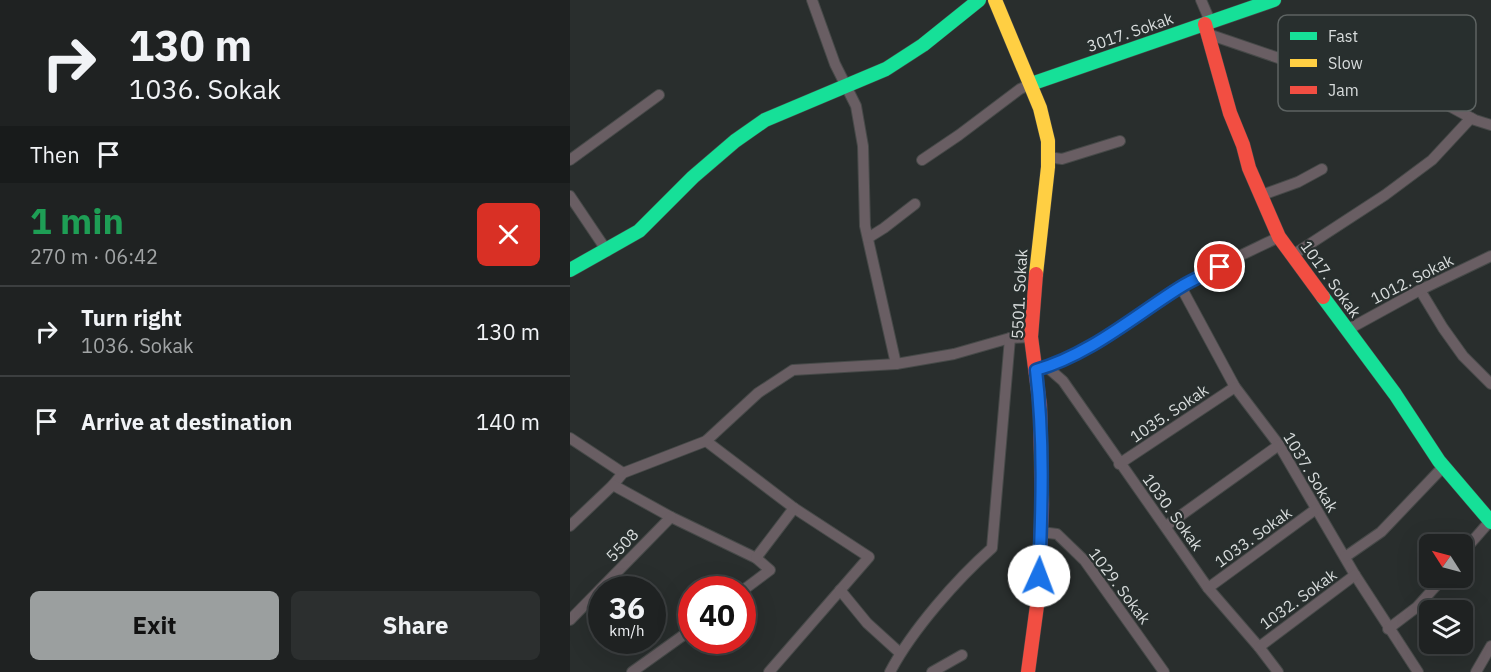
<!DOCTYPE html>
<html lang="en">
<head>
<meta charset="utf-8">
<style>
  body { margin:0; font-family:"IBM Plex Sans",sans-serif; background:#2c2f2f; color:#f1f3f6; height:100vh; display:flex; flex-direction:column; font-size:22px; white-space:nowrap }
  * { box-sizing:border-box; margin:0 }
  p { font-size:20px; color:#a1a4a5 }
  .icon { flex:none; width:33px; height:33px; fill:none; stroke:currentColor; stroke-width:2; stroke-linecap:round; stroke-linejoin:round }
  .map { position:relative; flex:1; overflow:hidden }
  .details { display:flex; flex-direction:column; background:#1f2222; width:570px }
  .details>* { flex:none }
  .hud { background:#1f2222; color:#f1f3f6; overflow:hidden }
  .needle { width:39px; rotate:306deg }
  .controls { position:absolute; left:849px; top:534px; display:grid; gap:12px }
  .controls a { display:grid; place-items:center; width:54px; height:54px; border-radius:9px; background:#1f2222; box-shadow:0 6px 24px #0002,0 0 0 2px #3c3f40; font-size:30px }
  .speed { position:absolute; left:18px; top:576px; display:flex; gap:12px; font-size:30px; font-weight:700; text-align:center }
  .speed>* { display:grid; place-content:center; width:78px; height:78px; border-radius:50%; background:#1f2222; box-shadow:0 6px 24px #0002,0 0 0 2px #3c3f40; line-height:1 }
  .speed small { font-size:15px; font-weight:400 }
  .speed .limit { border:9px solid #d22; background:#fff; color:#111 }
  .pin { position:absolute; display:grid; place-items:center; width:51px; height:51px; color:#fff; margin:-26px; border:3px solid #fff; border-radius:50%; box-shadow:0 2px 6px #0007 }
  .me { position:absolute; width:66px; margin:-33px; rotate:2deg; stroke-linejoin:round; filter:drop-shadow(0 0 4px #0008) }
  .turn { display:flex; align-items:center; gap:21px; height:126px; padding:0 30px; font-size:27px }
  .turn .icon { width:78px; height:78px; stroke-width:2.5 }
  .turn b { display:block; font-size:42px; line-height:51px }
  .then { display:flex; align-items:center; height:57px; padding:0 30px; background:#0003; gap:12px; font-size:22px }
  .round { display:grid; place-items:center; flex:none; width:63px; height:63px; border-radius:9px; background:#2c2f2f }
  .overview { display:flex; align-items:center; justify-content:space-between; height:102px; padding:0 30px }
  h1 { font-size:36px; font-weight:800; line-height:45px; color:#1e9e55 }
  .primary-button { display:flex; gap:12px; margin-top:auto; padding:12px 30px }
  .primary-button a { flex:1; height:69px; border-radius:9px; background:#9b9f9f; color:#111; font-size:24px; font-weight:800; line-height:69px; text-align:center }
  .primary-button a+a { background:#2c2f2f; color:#f1f3f6 }
  ul { padding:0; list-style:none }
  li { display:flex; align-items:center; gap:18px; height:90px; padding:0 30px; border-top:2px solid #3c3f40 }
  li div { flex:1 }
  li b { display:block; font-size:22px }
  li em { font-style:normal }
  main { display:flex; flex:1; min-height:0 }
  .map>svg:first-child { display:block }
  .lines { fill:none; stroke-linecap:round; stroke-linejoin:round }
  .street-casing { stroke:#464948; stroke-width:12 }
  .fast-casing { stroke:#464948; stroke-width:15 }
  .slow-casing { stroke:#464948; stroke-width:15 }
  .jam-casing { stroke:#464948; stroke-width:15 }
  .street { stroke:#695e63; stroke-width:10 }
  .fast { stroke:#16e098; stroke-width:14 }
  .slow { stroke:#ffcf43; stroke-width:14 }
  .jam { stroke:#f24e42; stroke-width:14 }
  .route-casing { stroke:#114b97; stroke-width:15 }
  .route { stroke:#1a73e8; stroke-width:10 }
  .labels { text-anchor:middle; dominant-baseline:central; stroke-width:4.5; stroke-linejoin:round; paint-order:stroke }
  .street-label { font-size:16px; fill:#d8dcdc; stroke:#282f2e }
  .key { fill:#282f2e; stroke:#5d6362; stroke-width:1.5 }
  .key-label { font-size:16px; fill:#d8dcdc }
</style>
</head>
<body>
<main>
<section class="details">
<div class="hud">
<div class="turn"><svg class="icon" aria-label="right" viewBox="0 0 24 24"><path d="M7 20v-9h11M14 6l5 5-5 5"/></svg><div><b>130 m</b>1036. Sokak</div></div>
<div class="then">Then<svg class="icon" aria-label="arrive" viewBox="0 0 24 24"><path d="M6 21V4h12l-3 4 3 4H6"/></svg></div>
</div>
<div class="overview"><div><h1>1 min</h1><p>270 m · 06:42</p></div><a class="round" style="background:#d93025;color:#fff"><svg class="icon" aria-label="close" viewBox="0 0 24 24"><path d="M6 6l12 12M18 6L6 18"/></svg></a></div>
<ul>
<li><svg class="icon" aria-label="right" viewBox="0 0 24 24"><path d="M7 20v-9h11M14 6l5 5-5 5"/></svg><div><b>Turn right</b><p>1036. Sokak</p></div><em>130 m</em></li>
<li><svg class="icon" aria-label="arrive" viewBox="0 0 24 24"><path d="M6 21V4h12l-3 4 3 4H6"/></svg><div><b>Arrive at destination</b></div><em>140 m</em></li>
</ul>
<div class="primary-button"><a>Exit</a><a>Share</a></div>
</section>
<div class="map">
<svg width="921" height="672" viewBox="0 0 921 672">
  <rect width="100%" height="100%" fill="#292e2d"/>
  <g class="lines">
    <defs>
      <g id="street">
        <polyline points="242,0 265,64 286,106 293,146 295,226 326,364"/>
        <polyline points="631,0 640,21"/>
        <polyline points="638,34 732,66 759,74 848,89 905,120 921,125"/>
        <polyline points="478,157 492,159 550,141"/>
        <polyline points="0,160 89,95"/>
        <polyline points="352,160 389,135 450,89 461,84"/>
        <polyline points="692,195 728,182 752,169"/>
        <polyline points="0,196 37,251"/>
        <polyline points="298,238 314,228 345,204"/>
        <polyline points="723,255 815,195 862,160 901,118"/>
        <polyline points="611,287 665,387 709,445 785,575 848,672"/>
        <polyline points="850,290 873,328 893,356 921,384"/>
        <polyline points="777,330 850,290 921,256"/>
        <polyline points="477,367 493,381 638,588 689,647 708,672"/>
        <path d="M472,368c48,-14 96,-56 139,-81 31,-19 65,-34 98,-50"/>
        <polyline points="0,438 53,473"/>
        <polyline points="136,441 224,508 299,557 199,672"/>
        <polyline points="549,464 665,387"/>
        <polyline points="43,485 53,473 136,441 188,393 223,370 326,364 384,354 440,338 461,337"/>
        <polyline points="0,526 43,485 101,517 186,558 200,570 172,591"/>
        <polyline points="596,526 709,445"/>
        <polyline points="471,532 487,534 515,561 594,672"/>
        <polyline points="892,553 920,521"/>
        <polyline points="775,557 811,532 873,467"/>
        <polyline points="186,558 224,508"/>
        <polyline points="638,588 746,509"/>
        <polyline points="270,590 297,623 330,653"/>
        <polyline points="0,620 101,517"/>
        <polyline points="818,629 847,607 873,578"/>
        <polyline points="689,647 785,575"/>
        <polyline points="62,672 122,629"/>
        <path d="M320,672c22,-42 67,-93 102,-124l18,-210"/>
        <polyline points="362,672 392,655"/>
        <polyline points="906,672 921,646"/>
      </g>
      <g id="fast">
        <polyline points="461,84 704,0"/>
        <polyline points="0,270 69,231 123,177 165,141 195,120 316,69 353,45 409,0"/>
        <polyline points="753,297 825,394 869,461 921,522"/>
      </g>
      <polyline id="slow" points="425,0 470,108 478,141 478,167 466,274"/>
      <g id="jam">
        <polyline points="635,24 660,113 673,145 679,168 709,237 753,297"/>
        <polyline points="458,672 468,598 472,504 470,406 461,337 466,274"/>
      </g>
    </defs>
    <!-- street casing -->
    <use href="#street" class="street-casing"/>
    <!-- fast casing -->
    <use href="#fast" class="fast-casing"/>
    <!-- slow casing -->
    <use href="#slow" class="slow-casing"/>
    <!-- jam casing -->
    <use href="#jam" class="jam-casing"/>
    <!-- street -->
    <use href="#street" class="street"/>
    <!-- fast -->
    <use href="#fast" class="fast"/>
    <!-- slow -->
    <use href="#slow" class="slow"/>
    <!-- jam -->
    <use href="#jam" class="jam"/>
  </g>
  <g class="lines">
    <defs>
      <path id="route" d="M469,576c3,-69 5,-138 -3,-206 53,-15 97,-53 143,-82 13,-8 27,-14 41,-21"/>
    </defs>
    <!-- route casing -->
    <use href="#route" class="route-casing"/>
    <!-- route -->
    <use href="#route" class="route"/>
  </g>
  <g class="labels">
    <!-- street labels -->
    <g class="street-label">
      <text transform="translate(560 32) rotate(-19)">3017. Sokak</text>
      <text transform="translate(761 279) rotate(54)">1017. Sokak</text>
      <text transform="translate(842 279) rotate(-27)">1012. Sokak</text>
      <text transform="translate(449 294) rotate(-87)">5501. Sokak</text>
      <text transform="translate(599 413) rotate(-34)">1035. Sokak</text>
      <text transform="translate(741 472) rotate(59)">1037. Sokak</text>
      <text transform="translate(603 512) rotate(54)">1030. Sokak</text>
      <text transform="translate(683 537) rotate(-36)">1033. Sokak</text>
      <text transform="translate(52 545) rotate(-46)">5508</text>
      <text transform="translate(550 586) rotate(53)">1029. Sokak</text>
      <text transform="translate(728 599) rotate(-36)">1032. Sokak</text>
    </g>
  </g>
  <!-- legend -->
  <rect x="708" y="15" width="198" height="96" rx="9" class="key"/>
  <rect x="720" y="32" width="27" height="8" fill="#16e098"/>
  <rect x="720" y="59" width="27" height="8" fill="#ffcf43"/>
  <rect x="720" y="86" width="27" height="8" fill="#f24e42"/>
  <g class="key-label">
    <text x="758" y="42">Fast</text>
    <text x="758" y="69">Slow</text>
    <text x="758" y="96">Jam</text>
  </g>
</svg>
<div class="controls">
<a><svg class="needle" viewBox="-14 -14 28 28"><path d="M0-13l5 13h-10z" fill="#e53935"/><path d="M0 13l5-13h-10z" fill="#a1a4a5"/></svg></a>
<a><svg class="icon" aria-label="layers" viewBox="0 0 24 24"><path d="M12 4l9 5-9 5-9-5zM3 14l9 5 9-5"/></svg></a>
</div>
<div class="speed"><div>36<small>km/h</small></div><div class="limit">40</div></div>
<div class="pin" style="left:650px;top:267px;background:#d93025"><svg class="icon" aria-label="arrive" viewBox="0 0 24 24"><path d="M6 21V4h12l-3 4 3 4H6"/></svg></div>
<svg class="me" style="left:469px;top:576px" viewBox="-20 -20 40 40"><circle r="19" fill="#fff"/><path d="M0-13L10 11 0 6-10 11z" fill="#1a73e8"/></svg>
</div>
</main>
</body>
</html>
